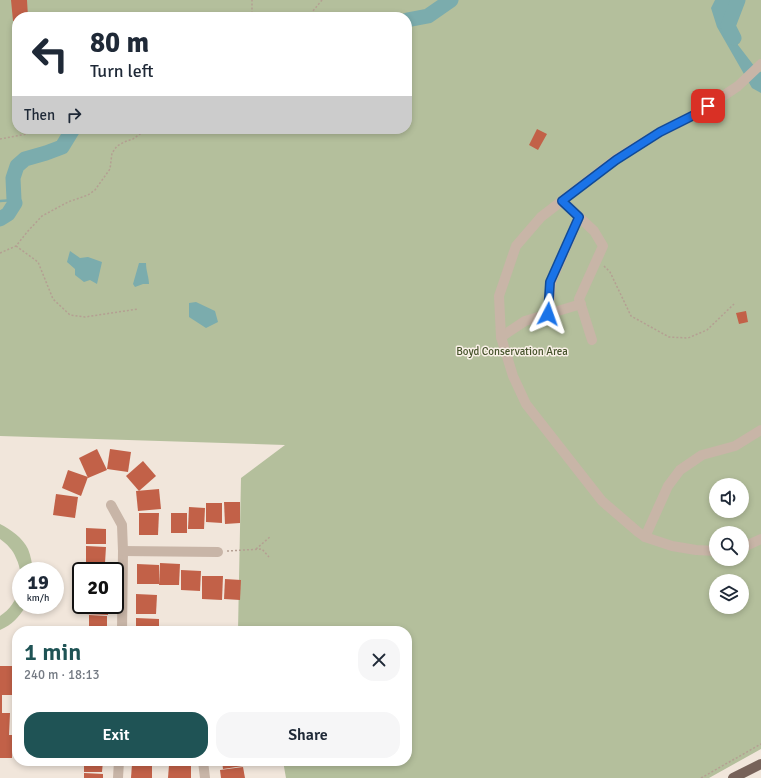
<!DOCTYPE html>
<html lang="en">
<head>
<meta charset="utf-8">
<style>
  body { margin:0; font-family:Signika,sans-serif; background:#f6f6f7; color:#1f2937; height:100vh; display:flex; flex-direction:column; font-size:15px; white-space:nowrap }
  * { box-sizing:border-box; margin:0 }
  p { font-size:13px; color:#747a83 }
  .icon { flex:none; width:22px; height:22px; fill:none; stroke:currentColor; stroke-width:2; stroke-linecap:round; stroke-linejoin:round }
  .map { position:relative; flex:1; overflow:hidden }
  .details { position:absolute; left:12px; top:626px; width:400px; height:140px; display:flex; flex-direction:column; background:#fff; border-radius:16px; box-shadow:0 2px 6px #0003 }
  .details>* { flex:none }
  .guide { position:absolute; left:12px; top:12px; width:400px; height:122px; border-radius:16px; box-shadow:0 2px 6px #0003; background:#fff; color:#1f2937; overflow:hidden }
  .tools { position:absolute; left:709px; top:478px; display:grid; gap:8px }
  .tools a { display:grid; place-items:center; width:40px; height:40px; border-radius:50%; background:#fff; box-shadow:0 2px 6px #0003; font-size:20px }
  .speed { position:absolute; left:12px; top:562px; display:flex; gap:8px; font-size:20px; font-weight:700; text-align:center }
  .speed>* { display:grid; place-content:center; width:52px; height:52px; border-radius:50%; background:#fff; box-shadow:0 2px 6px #0003; line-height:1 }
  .speed small { font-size:10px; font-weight:400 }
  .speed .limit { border:2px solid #111; border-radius:6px; background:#fff; color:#111 }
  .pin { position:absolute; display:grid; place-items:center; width:34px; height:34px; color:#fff; margin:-17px; border-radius:8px; box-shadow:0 2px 6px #0006 }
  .me { position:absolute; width:44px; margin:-22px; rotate:4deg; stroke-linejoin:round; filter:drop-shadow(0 0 3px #0008) }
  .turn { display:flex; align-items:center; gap:14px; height:84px; padding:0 12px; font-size:18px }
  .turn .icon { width:52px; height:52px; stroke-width:2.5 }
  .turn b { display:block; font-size:28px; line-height:34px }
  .then { display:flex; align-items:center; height:38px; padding:0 12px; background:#0003; gap:8px; font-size:15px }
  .round { display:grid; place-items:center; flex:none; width:42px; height:42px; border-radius:16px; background:#f6f6f7 }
  .overview { display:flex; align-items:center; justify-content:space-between; height:68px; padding:0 12px }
  h1 { font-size:24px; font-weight:600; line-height:30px; color:#1f5355 }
  .cta { display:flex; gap:8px; margin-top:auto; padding:8px 12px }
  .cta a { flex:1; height:46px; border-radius:16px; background:#1f5355; color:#fff; font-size:16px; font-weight:600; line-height:46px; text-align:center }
  .cta a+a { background:#f6f6f7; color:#1f2937 }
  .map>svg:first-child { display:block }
  .green { fill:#b4bf9c; fill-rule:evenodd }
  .water { fill:#7bacad }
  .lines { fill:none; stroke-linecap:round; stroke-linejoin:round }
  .stream { stroke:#7bacad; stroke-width:2.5 }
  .river { stroke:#7bacad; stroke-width:15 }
  .building { fill:#c26148 }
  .path { stroke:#b49f92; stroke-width:1.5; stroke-dasharray:2 2; stroke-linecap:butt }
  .minor { stroke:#c8b5a7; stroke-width:10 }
  .major { stroke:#776259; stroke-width:10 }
  .route-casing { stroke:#114b97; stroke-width:10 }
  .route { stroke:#1a73e8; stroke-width:7 }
  .labels { text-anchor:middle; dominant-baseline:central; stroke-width:3; stroke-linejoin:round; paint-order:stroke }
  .park-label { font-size:11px; fill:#46532c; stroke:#f9f0e7 }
</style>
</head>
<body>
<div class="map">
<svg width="761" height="778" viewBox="0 0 761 778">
  <rect width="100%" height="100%" fill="#f1e6db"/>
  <!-- green -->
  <g class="green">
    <path d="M0,0h761v749l-52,29h-423l-3,-17h124v-130h-169l3,-153 44,-33 -285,-9zM17,17h390v112h-390zM716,485h26v26h-26zM716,533h26v26h-26zM716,581h26v26h-26z"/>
    <path d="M0,524c10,5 23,14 28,25 3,7 4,15 5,22h-12v34h6l-1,1c-8,12 -13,18 -26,24v-14c19,-12 26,-38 16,-58 -3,-8 -9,-14 -16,-19z"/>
  </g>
  <!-- water -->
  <g class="water">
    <polygon points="715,0 740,0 734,7 730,19 738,45 758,71 761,72 761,93 752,88 717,27 711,8"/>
    <polygon points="70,251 80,258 88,257 102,262 97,284 90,280 84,282 75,275 75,269 67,262"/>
    <path d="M139,263h7c0,8 3,14 3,21h-6l-8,3 -2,-3z"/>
    <polygon points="196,302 215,311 218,322 206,328 189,317 189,303"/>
  </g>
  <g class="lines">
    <!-- stream -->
    <polyline class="stream" points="0,201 14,200"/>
    <!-- river -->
    <g class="river">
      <polyline points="407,20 428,16 451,0"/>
      <polyline points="734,38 728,26 738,0"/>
      <polyline points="0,219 8,214 15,203 14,200 13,178 17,166 25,159 46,153 62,147 73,129"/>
    </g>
  </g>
  <!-- building -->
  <g class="building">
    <polygon points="11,0 27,0 28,17 17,17 17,21 13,21"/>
    <polygon points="537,129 547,134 538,150 529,145"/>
    <polygon points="746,311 748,322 739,324 736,313"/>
    <polygon points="97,449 107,470 88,478 79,458"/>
    <polygon points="110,449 131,452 128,472 107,469"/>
    <polygon points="143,461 156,476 139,491 126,476"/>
    <polygon points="68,470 88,477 81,496 62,488"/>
    <polygon points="159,489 161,509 138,511 136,491"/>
    <polygon points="56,494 78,497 75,518 53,515"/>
    <polygon points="224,502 240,502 240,523 225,524"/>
    <polygon points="206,503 222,503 222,523 206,522"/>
    <polygon points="189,507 205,508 204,529 188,529"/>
    <polygon points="139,513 159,513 158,535 139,535"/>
    <rect x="171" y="513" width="16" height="20"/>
    <polygon points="86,528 106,529 106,544 86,544"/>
    <polygon points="86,546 106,547 105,563 86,562"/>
    <polygon points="160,563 180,564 179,585 159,585"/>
    <rect x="85" y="564" width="24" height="7"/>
    <polygon points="137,564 159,565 159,584 137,584"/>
    <polygon points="181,570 201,571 200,591 181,590"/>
    <polygon points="202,576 223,576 222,600 202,599"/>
    <polygon points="225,579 241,580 240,600 224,599"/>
    <polygon points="136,594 157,595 156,614 136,614"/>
    <polygon points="86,605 108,605 108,615 86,614"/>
    <polygon points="89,615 107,616 107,631 89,631"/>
    <polygon points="136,618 159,619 159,631 136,631"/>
    <polygon points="0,666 14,666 13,695 2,695 2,713 10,713 9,735 12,735 12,758 0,758"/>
    <polygon points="84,761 103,761 102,772 84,772"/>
    <polygon points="132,761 154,761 154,764 132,763"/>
    <polygon points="168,761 187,761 187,763 168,764"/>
    <polygon points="222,761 242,761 243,766 223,769"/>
    <polygon points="132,764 152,764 152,778 131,778"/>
    <polygon points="169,765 191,765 191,778 168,778"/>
    <polygon points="243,767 245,778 221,778 220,770"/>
    <polygon points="84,773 103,774 103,778 84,778"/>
  </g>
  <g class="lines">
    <!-- path -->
    <g class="path">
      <polyline points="250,17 252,14 252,0"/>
      <polyline points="308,17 322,0"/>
      <polyline points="0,139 27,134 33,129"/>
      <polyline points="16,246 38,262 53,299 70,315 85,317 138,309"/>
      <polyline points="0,253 16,246 28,231 42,216 68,202 88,195 95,190 110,169 112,153 117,146 124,142 133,139 147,129"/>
      <polyline points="604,266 610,272 631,316 669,337 688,338 707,330 734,304"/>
      <polyline points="256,549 271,536"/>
      <polyline points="227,551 262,549 269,557"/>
      <polyline points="701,778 761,744"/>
    </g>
    <!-- minor -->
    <g class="minor">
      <polyline points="562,201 594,231 603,246 579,299 592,340"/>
      <polyline points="548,314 551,282 579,217"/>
      <polyline points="501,337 525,321 581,304"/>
      <polyline points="111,505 122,525 123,551 122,631"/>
      <polyline points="645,537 668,486 680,470 702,455 735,446 761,430"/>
      <polyline points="742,546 748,545 761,539"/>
      <polyline points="123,551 218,552"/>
      <polyline points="716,551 696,550 672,546 645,537 638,532 602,501 526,404 513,376 501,337 499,296 516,246 541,217 616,159 660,132 698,113 738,86 761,64"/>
      <polyline points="203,761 205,778"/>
      <polyline points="118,778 119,761"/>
    </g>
    <!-- major -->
    <polyline class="major" points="733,778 761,764"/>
  </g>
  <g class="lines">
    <defs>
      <polyline id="route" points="548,314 550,282 579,217 562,201 616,160 660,132 698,113 708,106"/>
    </defs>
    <!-- route casing -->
    <use href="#route" class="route-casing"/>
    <!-- route -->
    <use href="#route" class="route"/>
  </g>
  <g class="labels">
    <!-- park labels -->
    <g class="park-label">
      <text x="512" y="351">Boyd Conservation Area</text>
    </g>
  </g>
</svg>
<div class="tools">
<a><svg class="icon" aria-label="sound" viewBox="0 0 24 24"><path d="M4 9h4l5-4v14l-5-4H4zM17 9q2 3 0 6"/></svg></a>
<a><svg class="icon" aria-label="search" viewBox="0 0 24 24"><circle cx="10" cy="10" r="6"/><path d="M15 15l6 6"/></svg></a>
<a><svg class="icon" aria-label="layers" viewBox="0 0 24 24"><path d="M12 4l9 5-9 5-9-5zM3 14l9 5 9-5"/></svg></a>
</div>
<div class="speed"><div>19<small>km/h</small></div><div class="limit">20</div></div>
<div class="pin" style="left:708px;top:106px;background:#d93025"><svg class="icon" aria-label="arrive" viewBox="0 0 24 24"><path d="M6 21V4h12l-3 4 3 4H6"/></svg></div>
<svg class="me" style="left:548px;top:314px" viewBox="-20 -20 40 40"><path d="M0-17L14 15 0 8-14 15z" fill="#1a73e8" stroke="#fff" stroke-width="4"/></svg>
<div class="guide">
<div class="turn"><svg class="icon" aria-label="left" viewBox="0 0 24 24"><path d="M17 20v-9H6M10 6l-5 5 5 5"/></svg><div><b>80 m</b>Turn left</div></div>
<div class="then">Then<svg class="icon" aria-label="right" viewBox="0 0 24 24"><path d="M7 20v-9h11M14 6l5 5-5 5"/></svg></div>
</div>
<section class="details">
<div class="overview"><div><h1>1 min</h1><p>240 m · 18:13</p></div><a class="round"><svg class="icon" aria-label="close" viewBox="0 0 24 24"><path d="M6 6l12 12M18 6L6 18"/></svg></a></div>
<div class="cta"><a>Exit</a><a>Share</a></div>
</section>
</div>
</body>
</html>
